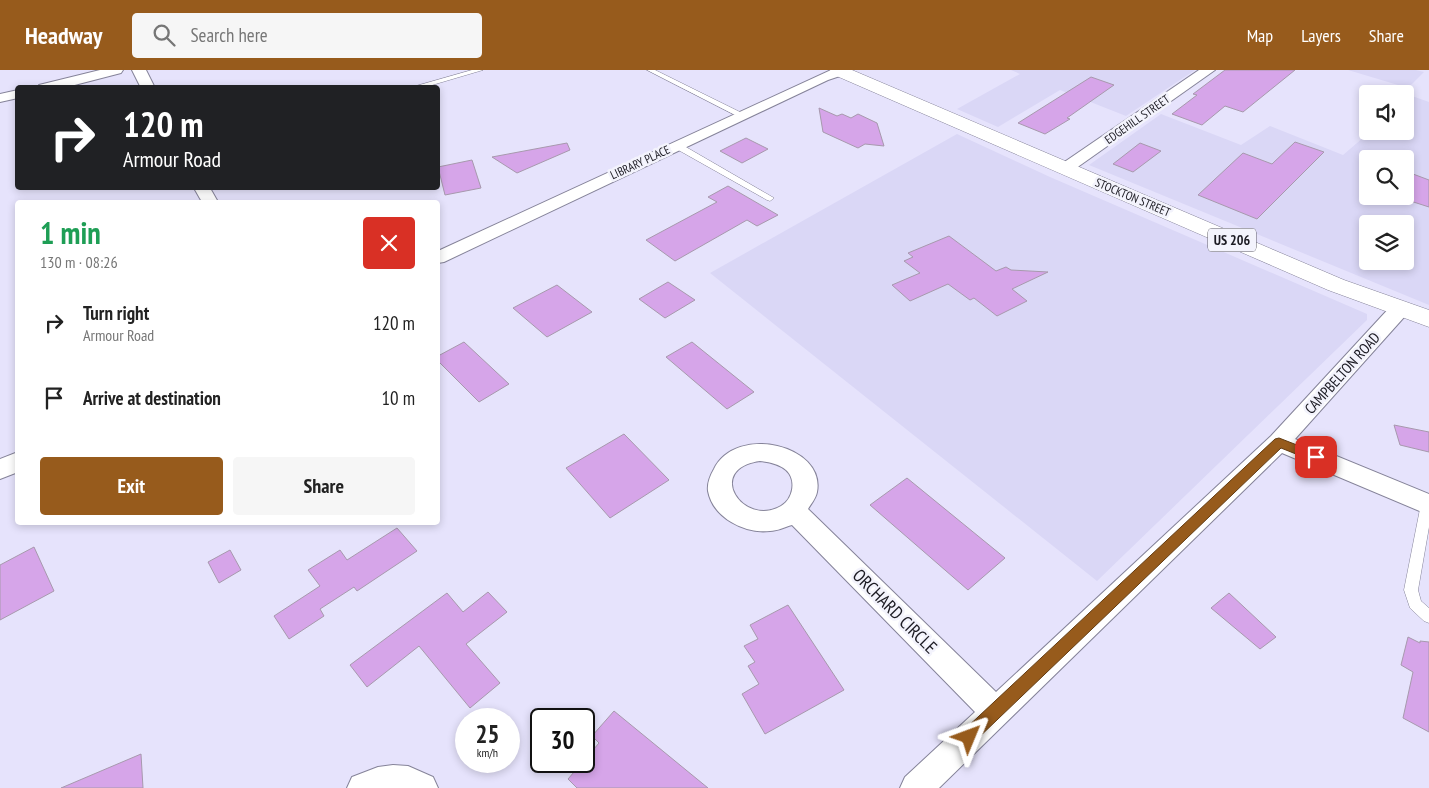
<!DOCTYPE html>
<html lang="en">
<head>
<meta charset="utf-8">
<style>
  body { margin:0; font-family:"PT Sans Narrow",sans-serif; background:#f6f6f6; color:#222; height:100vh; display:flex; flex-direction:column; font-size:19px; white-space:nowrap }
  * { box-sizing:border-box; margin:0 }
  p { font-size:16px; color:#767676 }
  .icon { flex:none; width:28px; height:28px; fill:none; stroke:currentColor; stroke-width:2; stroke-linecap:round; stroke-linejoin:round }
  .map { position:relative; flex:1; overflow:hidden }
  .side { position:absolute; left:15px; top:130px; width:425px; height:325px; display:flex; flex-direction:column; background:#fff; border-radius:5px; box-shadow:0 2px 8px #0003 }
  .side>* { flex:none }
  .hud { position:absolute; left:15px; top:15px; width:425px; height:105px; border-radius:5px; box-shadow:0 2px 8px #0003; background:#202124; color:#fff; overflow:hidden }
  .buttons { position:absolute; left:1359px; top:15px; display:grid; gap:10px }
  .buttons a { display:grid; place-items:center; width:55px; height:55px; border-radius:5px; background:#fff; box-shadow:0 2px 8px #0003; font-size:25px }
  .speed { position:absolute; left:455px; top:638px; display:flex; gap:10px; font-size:25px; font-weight:700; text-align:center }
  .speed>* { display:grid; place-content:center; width:65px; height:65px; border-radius:50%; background:#fff; box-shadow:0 2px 8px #0003; line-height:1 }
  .speed small { font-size:12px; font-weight:400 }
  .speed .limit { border:2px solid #111; border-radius:8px; background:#fff; color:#111 }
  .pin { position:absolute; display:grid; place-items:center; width:42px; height:42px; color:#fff; margin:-21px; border-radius:10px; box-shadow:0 2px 8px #0006 }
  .me { position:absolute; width:55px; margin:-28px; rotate:46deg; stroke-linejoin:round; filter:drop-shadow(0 0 4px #0008) }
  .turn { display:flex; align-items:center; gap:18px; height:105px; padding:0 25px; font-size:22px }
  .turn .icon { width:65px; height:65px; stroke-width:2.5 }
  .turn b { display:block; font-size:35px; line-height:42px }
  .round { display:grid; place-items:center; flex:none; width:52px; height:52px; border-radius:5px; background:#f6f6f6 }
  .overview { display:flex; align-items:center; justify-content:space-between; height:85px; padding:0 25px }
  h1 { font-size:30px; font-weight:800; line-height:38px; color:#1e9e55 }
  .cta { display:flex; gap:10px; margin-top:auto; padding:10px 25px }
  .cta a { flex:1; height:58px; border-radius:5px; background:#975b1c; color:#fff; font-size:20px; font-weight:800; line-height:58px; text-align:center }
  .cta a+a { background:#f6f6f6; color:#222 }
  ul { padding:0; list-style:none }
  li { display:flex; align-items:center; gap:15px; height:75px; padding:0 25px }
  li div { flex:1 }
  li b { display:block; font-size:19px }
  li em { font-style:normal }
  header { display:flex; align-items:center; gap:30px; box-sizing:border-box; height:70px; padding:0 25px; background:#975b1c; color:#fff }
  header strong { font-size:24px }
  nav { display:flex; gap:28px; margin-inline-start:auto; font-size:18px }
  .search { width:350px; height:45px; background:#f6f6f6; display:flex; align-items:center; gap:12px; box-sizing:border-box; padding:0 18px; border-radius:5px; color:#767676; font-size:19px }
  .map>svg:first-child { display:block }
  .built { fill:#dad7f6; fill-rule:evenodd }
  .building { fill:#d6a5e9; stroke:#a799ad }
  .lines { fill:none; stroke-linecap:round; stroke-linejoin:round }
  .lane-casing { stroke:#858399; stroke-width:1 }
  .street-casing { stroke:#858399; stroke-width:2 }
  .highway-casing { stroke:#858399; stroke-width:1 }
  .lane { fill:#fff; fill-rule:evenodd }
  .street { fill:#fff; fill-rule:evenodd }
  .highway { fill:#fff; fill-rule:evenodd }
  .route { fill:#975b1c; stroke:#623b12 }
  .labels { text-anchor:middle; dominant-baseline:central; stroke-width:5; stroke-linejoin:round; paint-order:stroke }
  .far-street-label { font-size:12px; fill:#1b1a22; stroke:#f3f3fc }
  .shield { fill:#f3f3fc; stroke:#5c5b63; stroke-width:1 }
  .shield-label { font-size:14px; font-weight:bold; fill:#1b1a22 }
  .street-label { font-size:15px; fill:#1b1a22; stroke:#f3f3fc }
  .near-street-label { font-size:18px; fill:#1b1a22; stroke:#f3f3fc }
</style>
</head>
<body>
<header>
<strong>Headway</strong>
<div class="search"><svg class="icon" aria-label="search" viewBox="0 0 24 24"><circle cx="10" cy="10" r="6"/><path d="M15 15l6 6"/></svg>Search here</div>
<nav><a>Map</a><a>Layers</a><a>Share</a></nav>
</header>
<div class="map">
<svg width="1429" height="718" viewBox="0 0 1429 718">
  <rect width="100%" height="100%" fill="#e6e3fc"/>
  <!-- built -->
  <g class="built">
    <polygon points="1011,0 1195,0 1126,46 1060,20 998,57 957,39 1020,4"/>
    <polygon points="1348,0 1416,0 1424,2 1408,18"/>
    <path d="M1412,26l17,6v203l-340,-140 72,-51 80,31 29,-19 73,29 28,-24h34v-29zM1368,89h37v37h-37zM1368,154h37v37h-37z"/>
    <polygon points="957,64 1050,107 1367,244 1367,250 1097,511 710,203"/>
  </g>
  <!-- building -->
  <g class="building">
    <polygon points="1225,0 1295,0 1243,42 1225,36 1202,55 1172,44 1197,25 1193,24"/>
    <polygon points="1091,7 1114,15 1067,48 1070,49 1045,64 1018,53"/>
    <polygon points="819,38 837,46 842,44 851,48 858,44 877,53 884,76 865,74 858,78 823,62"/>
    <polygon points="746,68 768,79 742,93 720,81"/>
    <polygon points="1295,72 1324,82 1257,149 1198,125 1243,83 1272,94"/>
    <polygon points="567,73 570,80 517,103 492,87"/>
    <polygon points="1140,73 1161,81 1133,102 1113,94"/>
    <polygon points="472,90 481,118 445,125 438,97"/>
    <polygon points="1413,104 1429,110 1429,137 1398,127 1405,126 1405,116"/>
    <polygon points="728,116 778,145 757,156 747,150 675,191 646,170 717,132 708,127"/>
    <polygon points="949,166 996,201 1006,197 1011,200 1048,202 1012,219 1027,231 997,246 974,228 970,230 948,214 910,231 892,215 920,203 904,191 913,187 908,183"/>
    <polygon points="668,212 695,230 665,248 639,229"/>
    <polygon points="557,215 592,242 547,267 513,238"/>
    <polygon points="464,272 509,314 479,332 438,291 438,286"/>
    <polygon points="692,272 754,322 727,339 666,287"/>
    <polygon points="1394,355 1429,362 1429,382 1400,375"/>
    <polygon points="624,364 669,410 610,448 566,398"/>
    <polygon points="907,408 1005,488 968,520 870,435"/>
    <polygon points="397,458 417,481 357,521 354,517 320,539 324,546 289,569 274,546 320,516 308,500 340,480 347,490"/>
    <polygon points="34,477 54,521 0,550 0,495"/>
    <polygon points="230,480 241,500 219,513 208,492"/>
    <polygon points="488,522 507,542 466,574 500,613 470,638 419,576 367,617 350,595 447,523 463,542"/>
    <polygon points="1229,523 1276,567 1260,579 1211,538"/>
    <polygon points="788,535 844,620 765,664 742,624 759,614 748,596 755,592 744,576 758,569 750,555"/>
    <polygon points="1408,567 1420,573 1420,571 1429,572 1429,662 1403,648 1413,602 1401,595"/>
    <polygon points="614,641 708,718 577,718 568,709 599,673 592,666"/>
    <polygon points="141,684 143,718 61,718"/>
  </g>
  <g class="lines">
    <defs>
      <g id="lane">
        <polygon points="472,0 483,0 422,18 409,18"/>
        <polygon points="647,0 655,0 746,45 739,47"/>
        <polygon points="673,73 679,73 774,128 770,131 767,130 673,77"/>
        <polygon points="1427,429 1429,430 1429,457 1418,520 1421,531 1429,538 1429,553 1424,551 1410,538 1404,520 1421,434 1423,430"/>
      </g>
      <g id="street">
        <polygon points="100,0 123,0 121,3 63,18 37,18 39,15"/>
        <polygon points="132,0 146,0 155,18 141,18"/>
        <polygon points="831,0 851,0 849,3 828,10 444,192 438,193 438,181"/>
        <polygon points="1199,0 1215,0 1072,101 1060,101 1058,98 1060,95"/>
        <polygon points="18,20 18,28 0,32 0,24"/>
        <polygon points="194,118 210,118 218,132 202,132"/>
        <path d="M1399,234l7,1 3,5 -3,5 -111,124 134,55v21l-147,-62 -343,335h-39l5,-11 70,-65 -183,-187c-7,2 -15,6 -22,6 -25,3 -57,-13 -62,-40 -1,-8 2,-15 6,-22 22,-45 112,-24 103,23 -1,6 -6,12 -9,17l188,183 275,-256 121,-131zM760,391c9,1 19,3 26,9 11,10 7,29 -5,36 -38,22 -77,-37 -21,-45z"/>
        <polygon points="18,382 18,402 0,409 0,389"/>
        <polygon points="393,695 408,696 433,707 438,718 347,718 352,707 378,697"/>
      </g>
      <polygon id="highway" points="830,0 852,0 1344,210 1429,240 1429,257 1328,220 832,4"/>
    </defs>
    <!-- lane casing -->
    <use href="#lane" class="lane-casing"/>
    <!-- street casing -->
    <use href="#street" class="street-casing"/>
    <!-- highway casing -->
    <use href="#highway" class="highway-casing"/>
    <!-- lane -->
    <use href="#lane" class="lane"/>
    <!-- street -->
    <use href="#street" class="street"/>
    <!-- highway -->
    <use href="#highway" class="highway"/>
  </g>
  <!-- route -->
  <polygon class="route" points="1279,368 1320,384 1322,387 1316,392 1281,378 974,672 969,674 963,672 961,667 963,661 1275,369"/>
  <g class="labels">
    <!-- far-street labels -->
    <g class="far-street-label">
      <text transform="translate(1137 49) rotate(-35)">EDGEHILL STREET</text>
      <text transform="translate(640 92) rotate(-25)">LIBRARY PLACE</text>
      <text transform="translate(1133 127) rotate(23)">STOCKTON STREET</text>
    </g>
    <!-- shield labels -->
    <rect class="shield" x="1208" y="158.5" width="48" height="23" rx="4"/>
    <g class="shield-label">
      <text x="1232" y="170">US 206</text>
    </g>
    <!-- street labels -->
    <g class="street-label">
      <text transform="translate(1342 303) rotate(-48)">CAMPBELTON ROAD</text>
    </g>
    <!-- near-street labels -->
    <g class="near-street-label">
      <text transform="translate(895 541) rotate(45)">ORCHARD CIRCLE</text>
    </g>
  </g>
</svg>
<div class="buttons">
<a><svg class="icon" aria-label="sound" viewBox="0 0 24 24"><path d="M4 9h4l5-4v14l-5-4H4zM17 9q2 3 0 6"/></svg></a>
<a><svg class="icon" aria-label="search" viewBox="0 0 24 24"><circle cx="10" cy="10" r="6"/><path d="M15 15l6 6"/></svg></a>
<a><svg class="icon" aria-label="layers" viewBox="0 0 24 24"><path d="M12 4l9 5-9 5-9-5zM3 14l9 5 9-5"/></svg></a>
</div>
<div class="speed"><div>25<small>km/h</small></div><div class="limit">30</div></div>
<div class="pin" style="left:1316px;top:387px;background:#d93025"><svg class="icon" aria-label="arrive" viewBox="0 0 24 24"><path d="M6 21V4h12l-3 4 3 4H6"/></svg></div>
<svg class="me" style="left:969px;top:667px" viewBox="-20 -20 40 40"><path d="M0-17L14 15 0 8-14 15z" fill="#975b1c" stroke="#fff" stroke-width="4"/></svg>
<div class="hud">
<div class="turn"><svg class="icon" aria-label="right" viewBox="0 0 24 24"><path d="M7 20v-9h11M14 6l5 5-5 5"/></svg><div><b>120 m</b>Armour Road</div></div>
</div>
<section class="side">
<div class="overview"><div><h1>1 min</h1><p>130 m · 08:26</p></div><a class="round" style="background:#d93025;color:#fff"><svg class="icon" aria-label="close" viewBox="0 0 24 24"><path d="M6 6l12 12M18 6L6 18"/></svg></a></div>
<ul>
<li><svg class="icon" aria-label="right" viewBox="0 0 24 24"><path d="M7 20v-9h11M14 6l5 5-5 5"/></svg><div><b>Turn right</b><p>Armour Road</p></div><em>120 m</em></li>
<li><svg class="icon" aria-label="arrive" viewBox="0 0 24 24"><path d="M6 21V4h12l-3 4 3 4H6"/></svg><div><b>Arrive at destination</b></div><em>10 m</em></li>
</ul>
<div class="cta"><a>Exit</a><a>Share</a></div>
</section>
</div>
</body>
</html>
